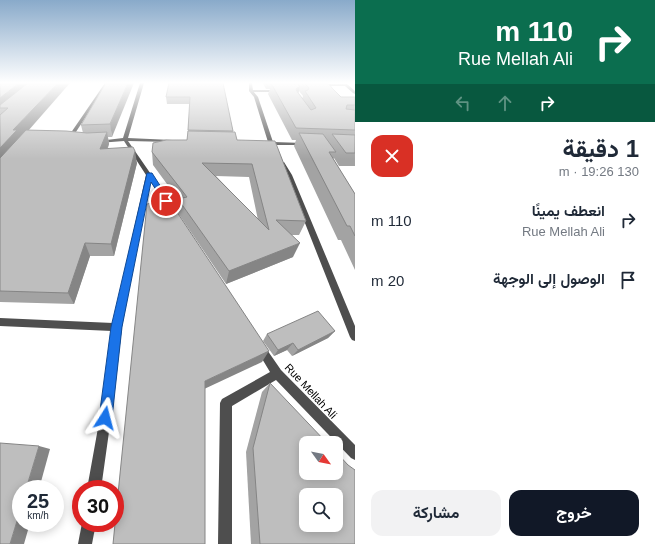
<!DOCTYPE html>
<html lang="ar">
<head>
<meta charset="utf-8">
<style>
  body { margin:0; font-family:Helvetica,Vazirmatn,sans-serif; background:#f2f2f3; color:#1f2937; direction:rtl; height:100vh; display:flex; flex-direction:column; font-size:15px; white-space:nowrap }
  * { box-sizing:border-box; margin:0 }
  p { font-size:13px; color:#747a83 }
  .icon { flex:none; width:22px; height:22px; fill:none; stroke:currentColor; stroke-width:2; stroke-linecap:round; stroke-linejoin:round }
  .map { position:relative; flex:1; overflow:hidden; direction:ltr }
  .drawer { display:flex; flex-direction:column; background:#fff; width:300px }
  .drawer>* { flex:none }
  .hud { background:#0b6e4f; color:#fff; overflow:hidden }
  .needle { width:26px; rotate:123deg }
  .fabs { position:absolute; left:299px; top:436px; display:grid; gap:8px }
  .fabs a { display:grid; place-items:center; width:44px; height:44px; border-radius:8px; background:#fff; box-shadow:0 2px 10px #0003; font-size:20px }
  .speed { position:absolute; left:12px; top:480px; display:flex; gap:8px; font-size:20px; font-weight:700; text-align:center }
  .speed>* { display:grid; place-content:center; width:52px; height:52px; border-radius:50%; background:#fff; box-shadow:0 2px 10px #0003; line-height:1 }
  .speed small { font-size:10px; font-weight:400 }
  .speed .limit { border:6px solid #d22; background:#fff; color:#111 }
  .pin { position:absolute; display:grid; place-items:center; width:34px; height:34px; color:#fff; margin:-17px; border:2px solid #fff; border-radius:50%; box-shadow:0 1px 4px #0007 }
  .me { position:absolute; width:44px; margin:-22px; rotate:9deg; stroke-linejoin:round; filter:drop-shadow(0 0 3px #0008) }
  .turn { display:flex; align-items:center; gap:14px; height:84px; padding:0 16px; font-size:18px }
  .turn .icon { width:52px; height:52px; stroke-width:2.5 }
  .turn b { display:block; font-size:28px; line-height:34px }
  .lanes { display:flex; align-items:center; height:38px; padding:0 16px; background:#0003; justify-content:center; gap:20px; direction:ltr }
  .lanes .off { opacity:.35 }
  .round { display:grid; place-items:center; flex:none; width:42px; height:42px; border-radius:12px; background:#f2f2f3 }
  .overview { display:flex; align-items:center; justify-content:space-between; height:68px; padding:0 16px }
  h1 { font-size:24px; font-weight:700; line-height:30px }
  .button { display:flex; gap:8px; margin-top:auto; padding:8px 16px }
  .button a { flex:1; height:46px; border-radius:12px; background:#111827; color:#fff; font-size:16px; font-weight:700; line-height:46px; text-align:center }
  .button a+a { background:#f2f2f3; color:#1f2937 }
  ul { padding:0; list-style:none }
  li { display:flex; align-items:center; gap:12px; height:60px; padding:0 16px }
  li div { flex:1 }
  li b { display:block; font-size:15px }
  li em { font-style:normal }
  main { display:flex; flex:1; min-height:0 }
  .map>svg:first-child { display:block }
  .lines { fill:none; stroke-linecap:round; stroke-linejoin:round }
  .lane { fill:#4e4e4e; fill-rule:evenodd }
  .street { fill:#4e4e4e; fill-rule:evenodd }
  .wall { fill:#a3a3a3; fill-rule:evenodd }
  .shaded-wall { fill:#858585 }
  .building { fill:#bebebe; stroke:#858585; fill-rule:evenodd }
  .route { fill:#1a73e8; stroke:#114b97 }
  .labels { text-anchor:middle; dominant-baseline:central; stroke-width:3; stroke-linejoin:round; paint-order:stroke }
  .street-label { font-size:11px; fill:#000; stroke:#fff }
</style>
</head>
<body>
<main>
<section class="drawer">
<div class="hud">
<div class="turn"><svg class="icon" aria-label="right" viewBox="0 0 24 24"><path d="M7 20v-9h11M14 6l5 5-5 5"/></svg><div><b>110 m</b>Rue Mellah Ali</div></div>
<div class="lanes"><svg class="icon off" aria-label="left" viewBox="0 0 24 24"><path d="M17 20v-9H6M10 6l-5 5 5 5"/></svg><svg class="icon off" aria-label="ahead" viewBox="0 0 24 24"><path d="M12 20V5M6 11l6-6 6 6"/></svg><svg class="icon" aria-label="right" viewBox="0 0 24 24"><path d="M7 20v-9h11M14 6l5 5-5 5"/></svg></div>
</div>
<div class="overview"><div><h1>1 دقيقة</h1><p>130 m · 19:26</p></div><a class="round" style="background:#d93025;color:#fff"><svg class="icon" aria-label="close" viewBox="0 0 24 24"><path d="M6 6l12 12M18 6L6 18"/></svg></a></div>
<ul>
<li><svg class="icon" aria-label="right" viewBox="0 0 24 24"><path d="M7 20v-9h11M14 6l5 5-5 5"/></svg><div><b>انعطف يمينًا</b><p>Rue Mellah Ali</p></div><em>110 m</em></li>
<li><svg class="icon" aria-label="arrive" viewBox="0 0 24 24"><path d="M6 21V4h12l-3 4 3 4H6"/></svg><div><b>الوصول إلى الوجهة</b></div><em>20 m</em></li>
</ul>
<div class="button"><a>خروج</a><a>مشاركة</a></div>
</section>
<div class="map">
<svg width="355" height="544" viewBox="0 0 355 544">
  <rect width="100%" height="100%" fill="#fff"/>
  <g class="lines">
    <!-- lane -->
    <g class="lane">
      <polygon points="327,84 347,84 355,91 355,93 353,93 345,86 331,86 335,92 332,93"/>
      <polygon points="251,90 280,90 282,91 280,92 250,92"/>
    </g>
    <!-- street -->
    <g class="street">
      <polygon points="105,83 108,83 70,141 66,141 66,140"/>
      <polygon points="140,83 144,83 128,138 172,140 174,141 172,142 128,141 175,209 172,211 170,210 150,181 122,327 115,389 101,489 87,489 105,389 112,331 0,326 0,318 113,323 146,175 124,141 98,143 96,142 98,141 123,138"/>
      <polygon points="249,83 252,83 253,91 258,97 273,142 304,143 306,144 306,145 274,145 276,148 273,150 271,149 269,145 264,144 264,142 268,142 254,97 249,91"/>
      <polygon points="355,91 355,94 353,93"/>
      <polygon points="280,162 284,162 292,175 355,326 355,341 352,340 350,337 286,175 279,163"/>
      <polygon points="260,342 263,344 281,370 355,445 355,460 351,458 276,380 232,406 232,544 218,544 220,403 222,399 270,372 255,347 257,344"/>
      <polygon points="82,523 96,523 92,544 78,544"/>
    </g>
  </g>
  <!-- wall -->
  <g class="wall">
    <polygon points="0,83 29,130 83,133 81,125 106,83 112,137 108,137 109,144 108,148 137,163 114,256 90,256 74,304 0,302"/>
    <path d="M223,83l10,49 4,8 69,81 -7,14h-8l2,22 -67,27 -48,-71v-14l-25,-34 -1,-13 35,-12 3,-36h-23l-1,-7zM216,176l33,1 9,43z"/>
    <path d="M263,83h64l14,14h14v69h-16l-5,-8 -1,1 22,35v76l-14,-30h-3l-44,-94 2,-6h-4l-24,-46 2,-5h-4zM299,91l4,5 -1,3 -4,-6z"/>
    <polygon points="335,331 328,338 292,356 287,350 274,356 263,341 267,334"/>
    <polygon points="270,383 355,544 251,544 246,452 262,392"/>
  </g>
  <!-- shaded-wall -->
  <g class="shaded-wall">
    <polygon points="19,83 35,83 0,108 0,98"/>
    <polygon points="58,83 70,83 21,139 0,168 0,148 13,130"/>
    <polygon points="128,83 134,83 112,137 110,124"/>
    <polygon points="300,87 297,98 293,101 297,88"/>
    <polygon points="107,132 109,144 102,161 100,149"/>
    <polygon points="135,151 137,163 114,256 111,244"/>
    <polygon points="85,243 90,256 74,304 68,293"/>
    <polygon points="300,243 293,257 226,284 229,271"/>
    <polygon points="335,331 328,338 292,356 298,350"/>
    <polygon points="293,343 287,350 274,356 278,350"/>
    <polygon points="269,351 262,362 202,390 205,381"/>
    <polygon points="39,446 50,449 39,489 26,489"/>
    <polygon points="21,508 21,523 30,523 24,544 10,544"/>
  </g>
  <!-- building -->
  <g class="building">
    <polygon points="0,83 19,83 0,98"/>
    <polygon points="28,83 58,83 13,130 17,130 0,148 0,115 8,108 0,108 0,105"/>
    <polygon points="106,83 128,83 110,124 81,125"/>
    <polygon points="169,83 223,83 233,131 188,130 190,97 166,97"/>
    <polygon points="271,83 298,84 300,87 297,88 296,90 311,110 316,108 305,91 308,90 309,88 304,83 327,83 341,97 355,97 355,105 347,105 346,109 355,110 355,130 296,128"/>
    <polygon points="26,130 66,131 87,133 107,132 100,149 133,147 135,151 111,244 85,243 68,293 0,291 0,158"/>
    <path d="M188,131l47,1 2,8 38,1 31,80 -30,-1 24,23 -71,28 -51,-72 9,-2 -35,-45 1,-9 13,-3h21zM202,163l50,1 17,66z"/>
    <polygon points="299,133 323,134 336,152 329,152 355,194 355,236 350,226 347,226"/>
    <polygon points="332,134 355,135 355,153 346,153"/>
    <polygon points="169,200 269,351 205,381 205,544 113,544 147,204"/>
    <polygon points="318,311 335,331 298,350 293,343 278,350 267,334"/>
    <path d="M270,383l57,60h-21v30h30v-21l12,13 7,5v74h-95l-7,-96zM306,495h30v30h-30z"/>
    <polygon points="0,443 39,446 26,489 21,489 21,508 10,544 0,544"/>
  </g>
  <!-- sky -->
  <linearGradient id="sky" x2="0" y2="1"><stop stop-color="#89aaca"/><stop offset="0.52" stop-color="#fff"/><stop offset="1" stop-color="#fff" stop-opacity="0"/></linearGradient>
  <rect width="355" height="159" fill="url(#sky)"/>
  <!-- route -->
  <polygon class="route" points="147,173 152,173 170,201 169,202 164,202 151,182 122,327 112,418 110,423 105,424 101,423 99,418 111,327"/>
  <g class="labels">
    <!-- street labels -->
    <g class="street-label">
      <text transform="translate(311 391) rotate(47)">Rue Mellah Ali</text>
    </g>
  </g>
</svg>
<div class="fabs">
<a><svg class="needle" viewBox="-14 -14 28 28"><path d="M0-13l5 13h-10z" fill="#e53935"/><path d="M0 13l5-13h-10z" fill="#747a83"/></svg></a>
<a><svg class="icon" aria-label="search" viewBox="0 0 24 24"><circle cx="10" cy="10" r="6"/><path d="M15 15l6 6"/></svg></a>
</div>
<div class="speed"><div>25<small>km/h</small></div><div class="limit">30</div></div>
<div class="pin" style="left:166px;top:201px;background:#d93025"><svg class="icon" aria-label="arrive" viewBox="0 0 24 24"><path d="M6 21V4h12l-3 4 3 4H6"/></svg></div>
<svg class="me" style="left:105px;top:418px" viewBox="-20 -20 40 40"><path d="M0-17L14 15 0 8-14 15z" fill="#1a73e8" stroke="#fff" stroke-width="4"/></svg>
</div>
</main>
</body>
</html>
